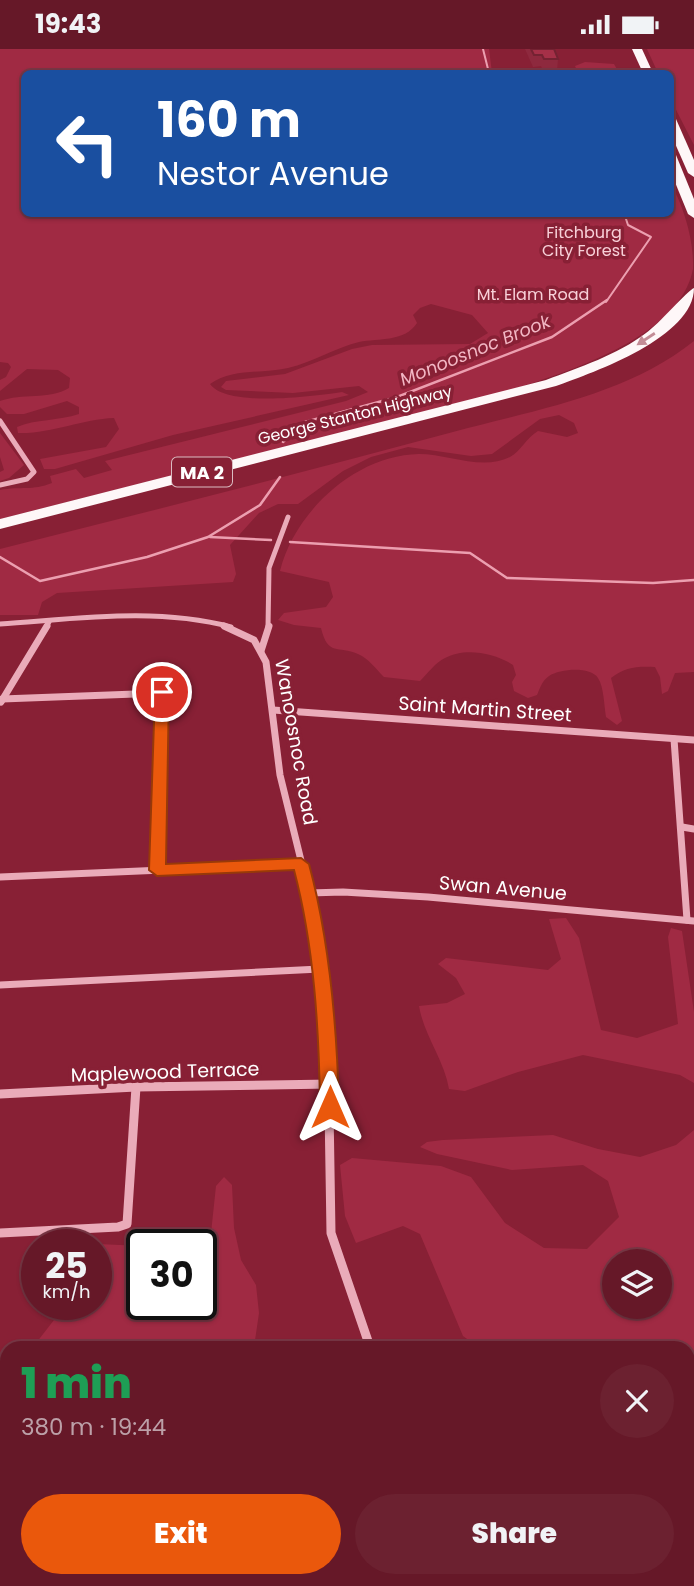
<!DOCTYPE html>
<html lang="en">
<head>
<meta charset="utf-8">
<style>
  body { margin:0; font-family:Poppins,sans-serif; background:#6c2130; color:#f1f3f6; height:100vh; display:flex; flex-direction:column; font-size:26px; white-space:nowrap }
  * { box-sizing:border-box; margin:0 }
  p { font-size:23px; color:#bca0a8 }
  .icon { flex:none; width:38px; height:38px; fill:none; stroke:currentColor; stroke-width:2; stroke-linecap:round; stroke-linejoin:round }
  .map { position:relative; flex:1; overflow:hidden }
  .side { position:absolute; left:0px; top:1292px; width:695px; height:247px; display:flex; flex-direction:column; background:#661828; border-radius:21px 21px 0 0; box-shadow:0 2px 5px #0004,0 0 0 2px #793745 }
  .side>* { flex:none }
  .hud { position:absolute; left:21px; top:21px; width:653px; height:147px; border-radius:10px; box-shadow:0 2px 5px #0004,0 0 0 2px #793745; background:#1a4fa0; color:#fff; overflow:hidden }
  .tools { position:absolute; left:602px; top:1200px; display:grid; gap:14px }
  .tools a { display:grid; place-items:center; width:70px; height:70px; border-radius:50%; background:#661828; box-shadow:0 2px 5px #0004,0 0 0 2px #793745; font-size:35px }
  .speed { position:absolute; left:21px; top:1180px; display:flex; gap:14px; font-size:35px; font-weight:700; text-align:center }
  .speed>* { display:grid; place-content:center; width:91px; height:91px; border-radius:50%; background:#661828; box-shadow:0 2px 5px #0004,0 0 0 2px #793745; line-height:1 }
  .speed small { font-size:18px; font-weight:400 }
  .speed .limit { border:4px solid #111; border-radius:10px; background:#fff; color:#111 }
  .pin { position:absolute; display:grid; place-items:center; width:60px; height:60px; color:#fff; margin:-30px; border:4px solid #fff; border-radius:50%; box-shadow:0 2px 7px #0007 }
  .me { position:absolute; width:77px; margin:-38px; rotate:0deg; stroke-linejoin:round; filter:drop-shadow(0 0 5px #0008) }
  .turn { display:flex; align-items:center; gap:24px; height:147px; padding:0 21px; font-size:32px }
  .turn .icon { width:91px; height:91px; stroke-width:2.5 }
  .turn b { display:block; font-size:49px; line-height:60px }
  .round { display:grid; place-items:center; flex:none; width:74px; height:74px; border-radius:37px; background:#6c2130 }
  .overview { display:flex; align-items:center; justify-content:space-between; height:119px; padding:0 21px }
  h1 { font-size:42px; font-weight:800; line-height:52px; color:#1e9e55 }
  .cta { display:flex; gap:14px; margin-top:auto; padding:14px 21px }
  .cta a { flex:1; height:80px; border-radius:42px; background:#ea580c; color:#fff; font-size:28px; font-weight:800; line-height:80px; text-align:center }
  .cta a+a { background:#6c2130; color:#f1f3f6 }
  .status { display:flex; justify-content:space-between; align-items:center; height:49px; padding:0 35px; background:#661828; direction:ltr }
  .status svg { height:19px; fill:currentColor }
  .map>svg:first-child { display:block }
  .green { fill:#a02a43; fill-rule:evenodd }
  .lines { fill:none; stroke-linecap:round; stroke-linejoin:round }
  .stream-far1 { stroke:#ec9fb0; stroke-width:2 }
  .stream { stroke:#ec9fb0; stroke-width:2.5 }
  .minor-far2 { stroke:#eaabb9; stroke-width:5 }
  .minor-far1 { stroke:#eaabb9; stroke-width:7 }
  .minor { stroke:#eaabb9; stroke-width:9 }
  .trunk { fill:#fef7f8; fill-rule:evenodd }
  .wall { fill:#8e293e }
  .building { fill:#a53048; stroke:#742232; stroke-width:2 }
  .oneway { fill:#c38c96 }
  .route { fill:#ea580c; stroke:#983908; stroke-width:2 }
  .labels { text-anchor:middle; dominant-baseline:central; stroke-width:7; stroke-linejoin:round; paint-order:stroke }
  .far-park-label { font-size:16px; fill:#f8d0d8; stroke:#882035 }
  .far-street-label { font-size:16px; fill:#fff; stroke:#882035 }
  .far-water-label { font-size:18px; font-style:italic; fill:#f2b7c4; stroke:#882035 }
  .shield { fill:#882035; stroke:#dbbcc2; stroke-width:2 }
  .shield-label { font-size:18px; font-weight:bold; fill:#fff }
  .street-label { font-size:19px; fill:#fff; stroke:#882035 }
</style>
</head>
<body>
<div class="status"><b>19:43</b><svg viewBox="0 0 49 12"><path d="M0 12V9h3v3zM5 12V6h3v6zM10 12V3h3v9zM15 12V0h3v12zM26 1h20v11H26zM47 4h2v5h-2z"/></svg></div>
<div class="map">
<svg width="694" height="1537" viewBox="0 0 694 1537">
  <rect width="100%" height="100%" fill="#882035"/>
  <!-- green -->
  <g class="green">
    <path d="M0,0h489l3,24h-468v140h646v-31c14,25 24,58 23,87 -13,69 -127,103 -185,122l-508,128v-29c21,-4 32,1 52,-7l-2,-7 26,-7 8,9 28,-8 -7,-9 241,-60 22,-9 -9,-6 -66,7 -67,-3 -5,-3 5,-6 59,-7 67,-25 20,-4 98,-1 18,-11 -16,-18 -41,-11 -11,4 -7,7 4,8c-12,19 -38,15 -58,19 -24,6 -46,20 -71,26 -26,6 -55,0 -78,16 17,24 105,12 132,8l7,3 -176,40 -118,34h-11l-4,-10 66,-12 13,-18 -5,-11c-32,1 -63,16 -96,15l-1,-6c18,-8 42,-6 62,-13v-7l-12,-6 -43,13h-17l-7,-7v-6c22,-8 49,-1 69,-13l1,-10 -12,-8 -31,-1 -27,22v-11l6,-3 5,-10 -3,-4 -8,-1z"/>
    <polygon points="647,0 694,0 694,96 670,49 670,24 658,24"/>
    <polygon points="585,13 614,15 619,24 578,24 575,17"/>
    <path d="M694,292v331l-19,1 -7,18 -6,3 -2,-17 -5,-10c-18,-1 -30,0 -44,11l11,43 -5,4 -11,-8c-2,-11 -2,-30 -8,-39 -8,-12 -38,-9 -49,-2 -7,5 -9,12 -12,19l-9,3 -14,-7 -2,-9 4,-7 -3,-10c-18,-12 -48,-18 -68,-7 -10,5 -17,15 -25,23l-36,-4c-8,-8 -15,-18 -26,-23 -20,-9 -30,3 -37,-26l-27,-3 -16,-5 6,-7 42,-6 7,-10 -4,-15 -49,-11c15,-60 76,-116 139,-117 29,0 63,17 91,3 11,-6 16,-19 28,-26l29,6 11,-4 -4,-10 -15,-8 -19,4 -48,35 -21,2 -63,-9 -37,10 -28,14 -45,33h-20l-19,9 -29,32 6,29 -3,8 -176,11 -15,9 -4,13h-38v-66c151,-38 302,-76 453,-117 81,-22 174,-37 241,-91z"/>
    <polygon points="0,384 24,416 9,429 0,432 0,423 4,421 0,408"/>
    <path d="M566,869l13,20 22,92 36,8 41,-14 -10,-87 3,-9 11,3 12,81v71l-14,-8 -97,-20 -65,17 -53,19 -16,-2c-5,-30 -25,-53 -30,-83l28,-3 18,-9 -9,-16 -18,-14 8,-6 102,12 13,-11 -12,-40z"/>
    <path d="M694,1081v456h-2l1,-16 -5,-4v-219h-210l-15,-11 -43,-102 -17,-8 -47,17 -11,-27 -5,-51 12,-7 89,8 30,11 34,46 39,25 43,1 32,-32 -11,-36 -25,-16 -71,5 -75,-16 -17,-7 7,-5 16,-2 110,-5 45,14 42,8 36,-12zM614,1213h46v45h-46z"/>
    <polygon points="224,1128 232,1136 234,1179 241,1211 256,1236 259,1264 254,1298 33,1298 61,1262 60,1255 96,1255 96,1195 76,1194 142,1197 142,1255 201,1255 201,1208 209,1203 216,1137"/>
  </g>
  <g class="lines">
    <!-- stream-far1 -->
    <g class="stream-far1">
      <polyline points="483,0 489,24"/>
      <polyline points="606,253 651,188 628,176 624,164"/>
    </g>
    <!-- stream -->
    <g class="stream">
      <polyline points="283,393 305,373 397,348 552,288 607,251"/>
      <polyline points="210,488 271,491"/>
      <polyline points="290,493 470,504 507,529 653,534 694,531"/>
      <polyline points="0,508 40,532 147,508 208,488 260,456 280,428"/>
    </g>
    <!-- minor-far2 -->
    <g class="minor-far2">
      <polyline points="0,372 34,423 27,430 0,436"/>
      <path d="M0,575c76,-5 156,-17 231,3"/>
      <polyline points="46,578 49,573"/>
      <polyline points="268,578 269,519 288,468"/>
    </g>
    <!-- minor-far1 -->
    <g class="minor-far1">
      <polyline points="224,577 254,591 266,613 280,726 309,844 328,998"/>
      <polyline points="261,602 269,577"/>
      <polyline points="2,650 162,644 157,821"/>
      <polyline points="1,653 47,577"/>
      <polyline points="273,661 694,691"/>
      <polyline points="674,690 687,871"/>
      <polyline points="682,778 694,780"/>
      <polyline points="0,828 301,815"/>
      <polyline points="309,844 343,843 428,848 694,872"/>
      <polyline points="0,936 320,920"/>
    </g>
    <!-- minor -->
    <g class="minor">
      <polyline points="328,996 331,1184 370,1298"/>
      <polyline points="0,1045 136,1038 331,1035"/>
      <polyline points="0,1184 118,1178 127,1175 136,1038"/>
      <polyline points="0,1389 7,1390"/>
      <polyline points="302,1537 304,1531"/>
    </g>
    <!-- trunk -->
    <g class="trunk">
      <polygon points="632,0 642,0 653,24 643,24"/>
      <polygon points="670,67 676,70 694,111 694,128 688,124 670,83"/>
      <polygon points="670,103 676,106 694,150 694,169 688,165 670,121"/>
      <path d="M694,239c0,49 -99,84 -138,98l-556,143v-10l546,-139c34,-13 71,-25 100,-47 12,-8 42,-43 48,-45z"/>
    </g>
  </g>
  <!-- wall -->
  <polygon class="wall" points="525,0 554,0 558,10 557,22 543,22 541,17 533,18"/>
  <!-- building -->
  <polygon class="building" points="531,0 554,0 558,10 544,10 542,6 534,6"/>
  <!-- one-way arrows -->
  <defs><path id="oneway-solid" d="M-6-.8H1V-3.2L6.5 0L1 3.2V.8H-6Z" transform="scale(1.75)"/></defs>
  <use class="oneway" href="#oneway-solid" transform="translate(646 290) rotate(147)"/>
  <!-- route -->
  <path class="route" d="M162,639l7,4 -3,172 135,-6 8,6c21,78 28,162 30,243l-3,5 -6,2 -7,-2 -3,-5c-1,-79 -6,-161 -26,-237l-137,6 -8,-6 6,-178z"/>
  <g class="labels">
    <!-- far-park labels -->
    <g class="far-park-label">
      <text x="584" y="183">Fitchburg<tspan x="584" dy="18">City Forest</tspan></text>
      <text x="533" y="245">Mt. Elam Road</text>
    </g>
    <!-- far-street labels -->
    <g class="far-street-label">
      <text transform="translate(355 366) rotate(-14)">George Stanton Highway</text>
    </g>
    <!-- far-water labels -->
    <g class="far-water-label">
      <text transform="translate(475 301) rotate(-22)">Monoosnoc Brook</text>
    </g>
    <!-- shield labels -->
    <rect class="shield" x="172" y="408.5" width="60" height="29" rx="5"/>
    <g class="shield-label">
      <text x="202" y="423">MA 2</text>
    </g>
    <!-- street labels -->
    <g class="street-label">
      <text transform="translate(485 660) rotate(4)">Saint Martin Street</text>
      <text transform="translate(296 693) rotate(80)">Wanoosnoc Road</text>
      <text transform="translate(503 839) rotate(5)">Swan Avenue</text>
      <text transform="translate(165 1023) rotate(-2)">Maplewood Terrace</text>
    </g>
  </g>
</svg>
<div class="tools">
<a><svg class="icon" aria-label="layers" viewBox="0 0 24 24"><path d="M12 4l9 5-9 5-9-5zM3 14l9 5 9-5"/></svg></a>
</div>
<div class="speed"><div>25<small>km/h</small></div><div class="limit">30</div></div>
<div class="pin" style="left:162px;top:643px;background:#d93025"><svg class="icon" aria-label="arrive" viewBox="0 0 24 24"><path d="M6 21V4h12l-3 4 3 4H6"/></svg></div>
<svg class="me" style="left:330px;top:1058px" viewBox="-20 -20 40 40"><path d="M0-17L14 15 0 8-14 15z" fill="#ea580c" stroke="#fff" stroke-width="4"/></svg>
<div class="hud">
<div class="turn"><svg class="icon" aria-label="left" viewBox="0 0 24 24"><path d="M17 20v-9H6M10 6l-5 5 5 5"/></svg><div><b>160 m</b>Nestor Avenue</div></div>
</div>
<section class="side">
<div class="overview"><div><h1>1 min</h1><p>380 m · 19:44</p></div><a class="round"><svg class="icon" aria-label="close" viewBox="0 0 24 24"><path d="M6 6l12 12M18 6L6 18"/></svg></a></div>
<div class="cta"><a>Exit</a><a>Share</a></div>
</section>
</div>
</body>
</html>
